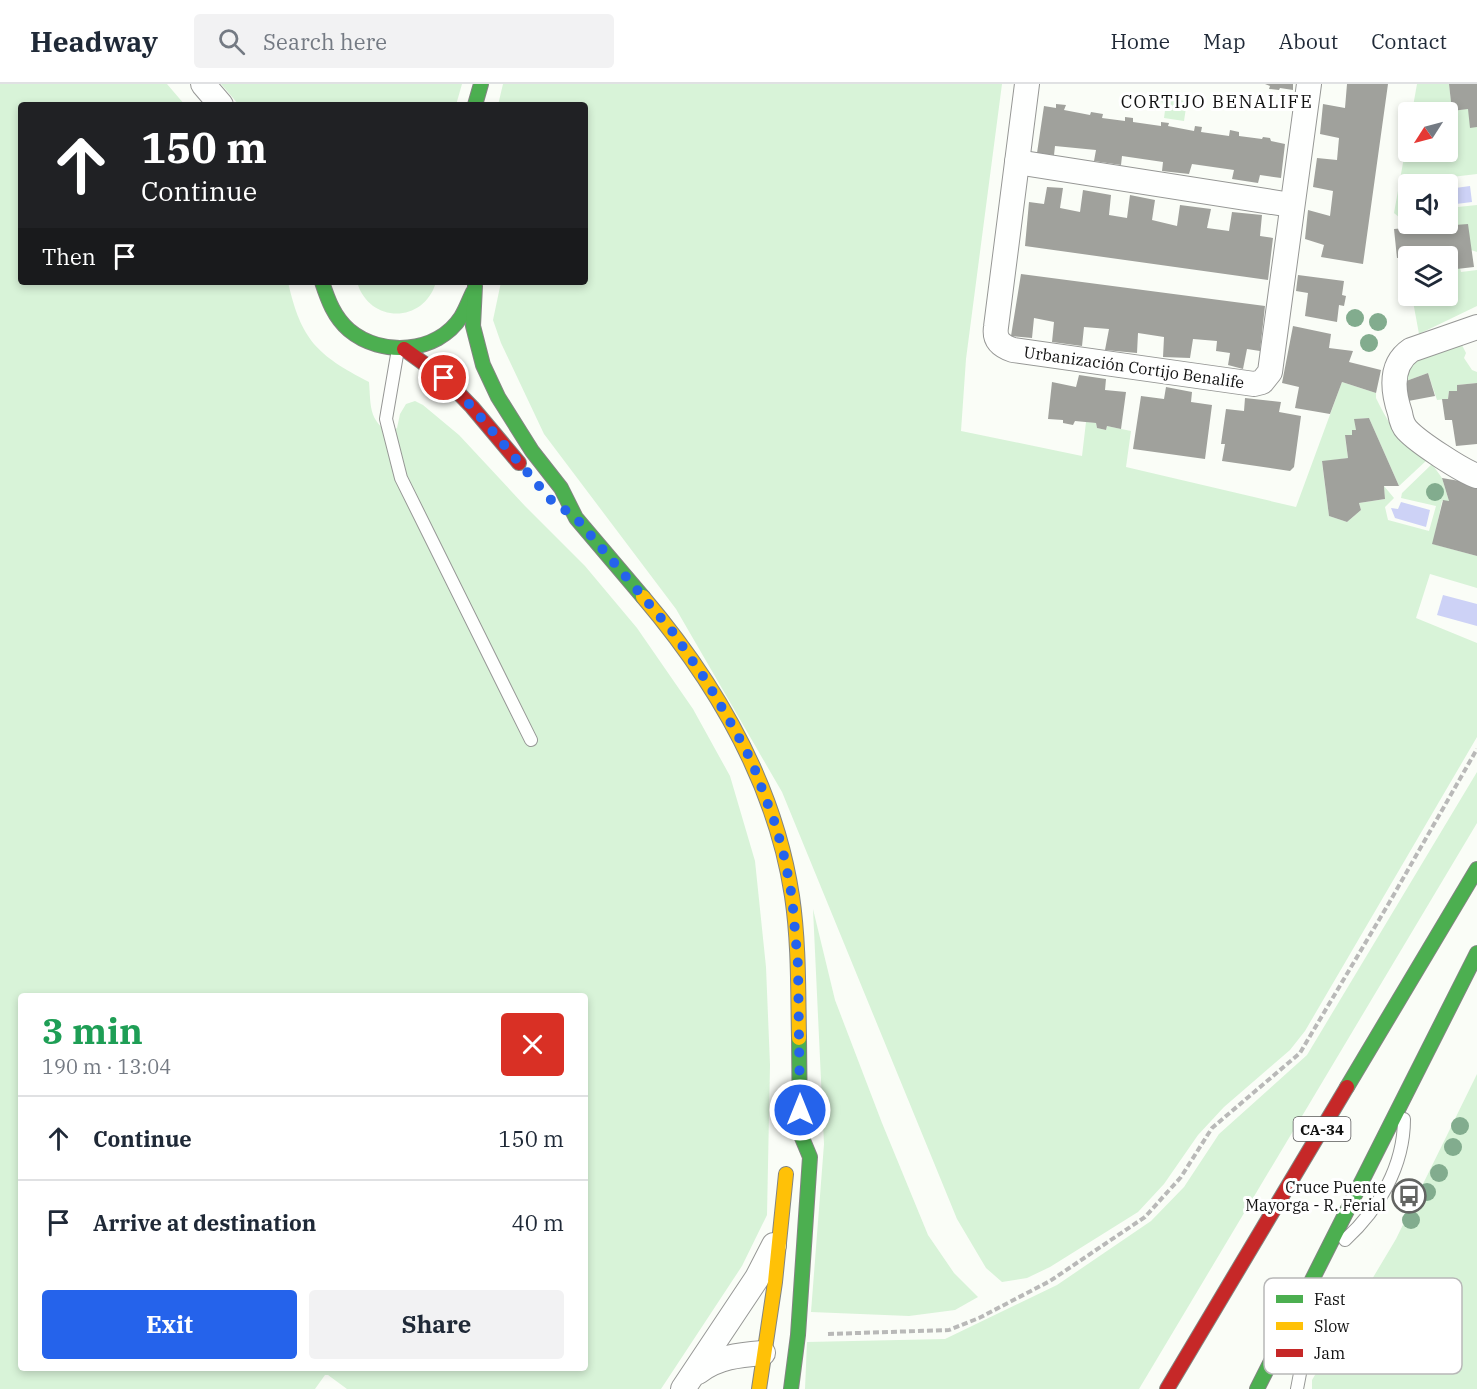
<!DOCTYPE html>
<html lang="en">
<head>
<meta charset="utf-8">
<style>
  body { margin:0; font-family:"IBM Plex Serif",serif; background:#f2f2f3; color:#1f2937; height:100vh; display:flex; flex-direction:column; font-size:22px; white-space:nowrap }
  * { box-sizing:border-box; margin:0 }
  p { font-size:20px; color:#747a83 }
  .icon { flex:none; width:33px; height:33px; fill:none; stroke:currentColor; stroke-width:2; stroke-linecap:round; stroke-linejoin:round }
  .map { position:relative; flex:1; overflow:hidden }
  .drawer { position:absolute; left:18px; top:909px; width:570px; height:378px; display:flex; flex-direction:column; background:#fff; border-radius:6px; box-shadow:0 3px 9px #0003 }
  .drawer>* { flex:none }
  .hud { position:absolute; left:18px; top:18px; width:570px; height:183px; border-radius:6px; box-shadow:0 3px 9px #0003; background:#202124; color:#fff; overflow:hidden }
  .needle { width:39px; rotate:234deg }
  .controls { position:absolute; left:1398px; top:18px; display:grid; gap:12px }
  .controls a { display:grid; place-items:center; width:60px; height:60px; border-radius:6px; background:#fff; box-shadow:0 3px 9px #0003; font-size:30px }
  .pin { position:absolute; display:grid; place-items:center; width:51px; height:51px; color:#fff; margin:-26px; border:3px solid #fff; border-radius:50%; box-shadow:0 2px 6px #0007 }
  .me { position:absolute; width:66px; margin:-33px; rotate:0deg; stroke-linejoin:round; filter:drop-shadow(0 0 4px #0008) }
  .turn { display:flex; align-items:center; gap:21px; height:126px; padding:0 24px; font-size:27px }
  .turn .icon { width:78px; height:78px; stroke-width:2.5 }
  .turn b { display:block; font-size:42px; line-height:51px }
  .then { display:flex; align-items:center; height:57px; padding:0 24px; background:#0003; gap:12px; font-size:22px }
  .round { display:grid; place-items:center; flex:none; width:63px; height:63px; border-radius:6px; background:#f2f2f3 }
  .head { display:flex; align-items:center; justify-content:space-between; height:102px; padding:0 24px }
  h1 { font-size:36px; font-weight:700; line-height:45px; color:#1e9e55 }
  .button { display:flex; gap:12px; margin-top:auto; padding:12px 24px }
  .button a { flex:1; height:69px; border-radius:6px; background:#2563eb; color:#fff; font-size:24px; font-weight:700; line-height:69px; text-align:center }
  .button a+a { background:#f2f2f3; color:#1f2937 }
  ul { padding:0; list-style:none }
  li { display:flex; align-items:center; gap:18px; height:84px; padding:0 24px; border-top:2px solid #e0e1e3 }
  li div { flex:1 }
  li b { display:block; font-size:22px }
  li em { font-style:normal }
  header { display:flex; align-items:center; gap:36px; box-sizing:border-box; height:84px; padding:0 30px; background:#fff; border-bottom:2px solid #e0e1e3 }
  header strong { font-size:28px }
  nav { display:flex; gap:33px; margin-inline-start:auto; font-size:21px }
  .search { width:420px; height:54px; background:#f2f2f3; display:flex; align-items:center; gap:15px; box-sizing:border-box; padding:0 21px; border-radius:6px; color:#747a83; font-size:22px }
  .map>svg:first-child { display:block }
  .grass { fill:#d8f3d8; fill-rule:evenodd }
  .water { fill:#cdd2f6 }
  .building { fill:#a0a19c }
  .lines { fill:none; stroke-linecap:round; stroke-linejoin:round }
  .lane-casing { stroke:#969795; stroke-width:14 }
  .street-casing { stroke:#969795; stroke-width:26 }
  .fast-casing { stroke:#838582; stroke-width:16 }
  .slow-casing { stroke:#838582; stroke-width:16 }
  .jam-casing { stroke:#838582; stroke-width:16 }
  .path { stroke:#b9b9b8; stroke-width:4; stroke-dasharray:6 3; stroke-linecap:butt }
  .lane { stroke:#fefffe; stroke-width:12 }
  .street { stroke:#fefffe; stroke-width:24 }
  .fast { stroke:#4caf50; stroke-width:14 }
  .slow { stroke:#ffc107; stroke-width:14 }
  .jam { stroke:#c62828; stroke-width:14 }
  .tree { fill:#82ac8e }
  .route { stroke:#2563eb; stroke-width:10; stroke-dasharray:0 18 }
  .labels { text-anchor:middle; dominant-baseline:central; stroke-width:6; stroke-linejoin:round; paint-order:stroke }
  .shield { fill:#fff; stroke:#585858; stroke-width:1.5 }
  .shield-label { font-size:15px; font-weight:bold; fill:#111 }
  .street-label { font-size:16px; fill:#111; stroke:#fff }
  .poi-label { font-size:16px; fill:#111; stroke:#fff; text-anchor:end }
  .neighbourhood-label { font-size:18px; letter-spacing:1.5px; fill:#111; stroke:#fff }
  .key { fill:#fff; stroke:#b8b8b8; stroke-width:1.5 }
  .key-label { font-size:16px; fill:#111 }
</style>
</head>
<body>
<header>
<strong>Headway</strong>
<div class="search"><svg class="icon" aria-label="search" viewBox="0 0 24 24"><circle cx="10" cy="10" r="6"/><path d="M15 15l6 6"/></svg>Search here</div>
<nav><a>Home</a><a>Map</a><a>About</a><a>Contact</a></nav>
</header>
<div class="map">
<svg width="1477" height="1305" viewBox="0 0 1477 1305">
  <rect width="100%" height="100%" fill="#fafdf7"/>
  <!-- grass -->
  <g class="grass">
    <path d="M0,0h167l18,21h-164v177h267c13,58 29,73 81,100 2,23 -1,38 21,51l7,-5 3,-14 6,-10 9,-3 8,4 36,30 66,71 60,60 52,62 56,81 37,67 25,85 11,106 4,98 -3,150 -25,51 -81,123h-314l-19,-14h-3l-10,14h-315zM21,912h564v372h-564z"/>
    <polygon points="221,0 462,0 456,21 239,21"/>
    <path d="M503,0h499l-36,275 -5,72 121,25 4,-34 10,1 1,5 9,2 1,-4 24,5 -5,36 170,40 46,-125 34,11v5c15,31 24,41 51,62l-28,26 -30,-68 -14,1 1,11h-4v5l-7,1 3,22 -26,4 7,54 18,6 14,-12 -2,-7 26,-4 -1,-13 10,12 -9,9 3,13 41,11 7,-25 -35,-8 1,-5 30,-29 10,14 7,23h-7l-9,43 44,12v32l-47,-14 -14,44 61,25v94l-172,294 -15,19 -66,57 -26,28 -34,49 -26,28 -88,55 -23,11 -25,4 -16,-14 -29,-49 -175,-427 -106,-183 -132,-175 -43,-91 -8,-23 8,-38h84v-177h-87z"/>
    <polygon points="1417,0 1449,0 1452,26 1468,25 1477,43 1477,90 1435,95 1435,100 1408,100 1408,137 1405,138 1394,129 1408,51 1408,68 1448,68 1448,28 1412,28"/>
    <polygon points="1153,13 1187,17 1184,37 1164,34 1166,19 1152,17"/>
    <polygon points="1477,121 1477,168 1471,166 1442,142 1442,140 1448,140 1448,124"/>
    <polygon points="1460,184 1461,188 1477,186 1477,222 1419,250 1412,212 1448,212 1448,203 1450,203 1448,186"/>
    <path d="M357,198h79c-12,42 -67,42 -79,0z"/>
    <polygon points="1461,259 1466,269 1464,274 1472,286 1477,288 1477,299 1457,301 1457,307 1449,307 1448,315 1437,316 1428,289 1398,300 1405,279"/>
    <polygon points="1477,688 1477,739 1139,1305 805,1305 807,1258 945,1255 1057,1201 1151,1137 1184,1103 1219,1050 1307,971"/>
    <polygon points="813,825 835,916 882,1039 928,1151 954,1189 978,1213 955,1226 909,1232 811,1228 824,1060"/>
    <polygon points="1477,990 1477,1305 1312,1305 1312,1296 1396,1155"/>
  </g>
  <!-- water -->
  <g class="water">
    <polygon points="1470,102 1472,118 1448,121 1448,105"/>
    <polygon points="1401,418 1430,426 1426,443 1395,434 1391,424 1398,425"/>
    <polygon points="1443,511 1477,520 1477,542 1437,531"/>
  </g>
  <!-- building -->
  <g class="building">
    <polygon points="1265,0 1293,0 1293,6 1280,4 1279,6 1269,5 1270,2"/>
    <polygon points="1347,0 1388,0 1363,180 1321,173 1324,161 1305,155 1308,126 1330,132 1333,107 1313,103 1317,74 1337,76 1339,54 1320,50 1323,20 1345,24"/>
    <polygon points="1449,0 1477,0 1477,43 1470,44 1468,25 1452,27"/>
    <polygon points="1056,20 1066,21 1064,26 1090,31 1091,28 1103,30 1102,34 1125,37 1125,33 1133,34 1133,38 1161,42 1161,38 1169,39 1168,42 1194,47 1195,42 1202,43 1201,48 1229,52 1230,46 1239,48 1239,52 1262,55 1263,53 1270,54 1271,57 1285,60 1281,94 1260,91 1258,99 1232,95 1234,86 1192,80 1189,90 1162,87 1163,78 1122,72 1121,81 1094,77 1096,66 1055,62 1054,71 1037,69 1044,22 1056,24"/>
    <polygon points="1047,103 1063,104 1060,124 1080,128 1083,106 1111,111 1109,131 1127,134 1130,111 1155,116 1152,136 1177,142 1180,121 1211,125 1207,144 1229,147 1232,128 1262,131 1260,152 1273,154 1268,196 1025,162 1029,118 1044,120"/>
    <polygon points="1408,137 1408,140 1442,140 1442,142 1468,140 1474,183 1448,186 1448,172 1397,174 1394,145 1406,144 1405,138"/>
    <polygon points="1021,190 1265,222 1260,267 1247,265 1243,285 1228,281 1230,269 1216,267 1217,257 1193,255 1190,274 1163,273 1164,253 1138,249 1137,269 1105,266 1109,245 1084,243 1082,262 1052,258 1054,238 1034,234 1032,254 1011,252"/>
    <polygon points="1298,191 1344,197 1342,211 1346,212 1344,222 1339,221 1337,238 1305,232 1308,209 1296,207"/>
    <polygon points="1293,242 1331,250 1329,264 1353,267 1349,278 1381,286 1376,309 1342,298 1330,330 1295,324 1299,303 1282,299"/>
    <polygon points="1428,289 1435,312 1403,318 1398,300"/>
    <polygon points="1079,291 1106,295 1105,306 1126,308 1121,345 1107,342 1106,346 1097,344 1096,339 1075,337 1073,341 1063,339 1063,336 1048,335 1052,298 1076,303"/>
    <polygon points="1477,299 1477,360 1456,362 1452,336 1445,336 1442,315 1448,315 1449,307 1457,307 1457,301"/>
    <polygon points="1166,303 1192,308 1191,318 1212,321 1205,375 1133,365 1141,312 1164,315"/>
    <polygon points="1245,314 1281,318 1279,328 1301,332 1294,383 1290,387 1222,377 1225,360 1221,360 1226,325 1244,327"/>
    <polygon points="1369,334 1399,402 1384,402 1385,415 1359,419 1361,426 1347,438 1329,432 1322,377 1348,374 1345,351 1352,351 1352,346 1356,346 1354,335"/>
    <polygon points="1442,394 1477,400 1477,472 1432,460 1443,416 1449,417"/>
  </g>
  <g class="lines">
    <defs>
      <g id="lane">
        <polyline points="398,265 386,335 401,394 531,656"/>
        <path d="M1345,1156c34,-31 59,-74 59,-121"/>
        <polyline points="1297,1305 1313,1222"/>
      </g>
      <g id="street">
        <polyline points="203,0 221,21"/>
        <path d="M1027,0l-31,243c-2,13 5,19 17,23l241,34 8,-2 8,-10 39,-288"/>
        <polyline points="1017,78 1291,121"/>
        <path d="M1477,243l-66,23c-22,15 -18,42 -11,63 1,6 3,13 7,17 11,12 55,41 70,46"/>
        <path d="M698,1288c19,-15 41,-17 65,-19"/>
        <polyline points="683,1305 757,1194 774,1161"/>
      </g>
      <g id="fast">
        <polyline points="475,21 481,0"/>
        <path d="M322,198c6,18 12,35 27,48 32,27 88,24 112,-13 5,-8 8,-17 12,-25"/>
        <polyline points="475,202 473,242 483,281 498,313 532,367 561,404 576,434 643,513"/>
        <polyline points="1347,1003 1477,785"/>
        <polyline points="791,1305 798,1251 810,1073 800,1049 799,954"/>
        <polyline points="1257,1305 1477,869"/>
      </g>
      <g id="slow">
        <path d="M643,513c73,86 132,187 149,299 7,47 6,95 7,142"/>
        <polyline points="759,1305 775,1198 786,1090"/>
      </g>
      <g id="jam">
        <polyline points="404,265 444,294 472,323 519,379"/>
        <polyline points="1167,1305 1347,1003"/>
      </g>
    </defs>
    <!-- lane casing -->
    <use href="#lane" class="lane-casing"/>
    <!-- street casing -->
    <use href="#street" class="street-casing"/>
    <!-- fast casing -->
    <use href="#fast" class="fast-casing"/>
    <!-- slow casing -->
    <use href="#slow" class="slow-casing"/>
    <!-- jam casing -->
    <use href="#jam" class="jam-casing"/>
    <!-- path -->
    <polyline class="path" points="828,1250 949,1246 979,1234 1050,1197 1145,1133 1181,1093 1212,1044 1300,969 1389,819 1477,665"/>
    <!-- lane -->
    <use href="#lane" class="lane"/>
    <!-- street -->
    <use href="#street" class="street"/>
    <!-- fast -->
    <use href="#fast" class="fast"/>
    <!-- slow -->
    <use href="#slow" class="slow"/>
    <!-- jam -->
    <use href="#jam" class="jam"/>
  </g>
  <!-- trees -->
  <g class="tree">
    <circle cx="1355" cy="234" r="9"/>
    <circle cx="1378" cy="238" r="9"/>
    <circle cx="1369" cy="259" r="9"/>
    <circle cx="1435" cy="408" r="9"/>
    <circle cx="1460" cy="1042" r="9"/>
    <circle cx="1453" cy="1063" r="9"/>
    <circle cx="1439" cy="1089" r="9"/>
    <circle cx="1427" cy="1108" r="9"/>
    <circle cx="1411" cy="1136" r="9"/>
  </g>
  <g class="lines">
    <!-- route -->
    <polyline class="route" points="444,294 472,323 550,415 576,434 672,547 707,598 736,648 752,678 776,742 785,776 792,813 798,881 800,1026"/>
  </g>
  <!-- icons -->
  <defs>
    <symbol id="bus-ring" viewBox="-11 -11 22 22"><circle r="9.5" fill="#fff" stroke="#636462" stroke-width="1.5"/><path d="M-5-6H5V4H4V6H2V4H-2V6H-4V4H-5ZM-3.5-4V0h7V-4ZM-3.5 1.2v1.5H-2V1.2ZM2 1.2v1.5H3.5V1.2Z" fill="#636462"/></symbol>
  </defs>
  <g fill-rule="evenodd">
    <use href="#bus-ring" x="1390" y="1093" width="38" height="38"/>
  </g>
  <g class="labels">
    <!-- shield labels -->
    <rect class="shield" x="1293.5" y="1033" width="57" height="24" rx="4.5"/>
    <g class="shield-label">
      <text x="1322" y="1045">CA-34</text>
    </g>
    <!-- street labels -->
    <g class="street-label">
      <text transform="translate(1134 283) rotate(8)">Urbanización Cortijo Benalife</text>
    </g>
    <!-- poi labels -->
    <g class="poi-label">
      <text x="1386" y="1103">Cruce Puente<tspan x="1386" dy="18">Mayorga - R. Ferial</tspan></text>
    </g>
    <!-- neighbourhood labels -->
    <g class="neighbourhood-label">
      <text x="1217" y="17">CORTIJO BENALIFE</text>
    </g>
  </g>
  <!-- legend -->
  <rect x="1264" y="1194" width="198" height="96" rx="9" class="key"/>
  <rect x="1276" y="1211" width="27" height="8" fill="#4caf50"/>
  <rect x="1276" y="1238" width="27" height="8" fill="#ffc107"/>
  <rect x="1276" y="1265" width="27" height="8" fill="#c62828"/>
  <g class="key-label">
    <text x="1314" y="1221">Fast</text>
    <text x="1314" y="1248">Slow</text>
    <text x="1314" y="1275">Jam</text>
  </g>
</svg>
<div class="controls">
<a><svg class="needle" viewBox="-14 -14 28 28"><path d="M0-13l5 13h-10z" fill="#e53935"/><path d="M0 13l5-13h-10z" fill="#747a83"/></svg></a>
<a><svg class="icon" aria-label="sound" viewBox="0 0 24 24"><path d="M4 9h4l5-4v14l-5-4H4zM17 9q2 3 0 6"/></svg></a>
<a><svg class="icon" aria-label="layers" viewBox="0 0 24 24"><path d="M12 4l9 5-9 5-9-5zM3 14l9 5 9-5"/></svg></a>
</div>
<div class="pin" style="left:444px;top:294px;background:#d93025"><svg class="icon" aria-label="arrive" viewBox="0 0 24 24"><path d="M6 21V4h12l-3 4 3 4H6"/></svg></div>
<svg class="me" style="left:800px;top:1026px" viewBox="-20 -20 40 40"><circle r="17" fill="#2563eb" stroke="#fff" stroke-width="3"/><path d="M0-11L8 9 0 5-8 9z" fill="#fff"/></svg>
<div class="hud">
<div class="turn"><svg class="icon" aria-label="ahead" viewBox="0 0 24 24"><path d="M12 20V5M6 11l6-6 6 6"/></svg><div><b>150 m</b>Continue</div></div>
<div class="then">Then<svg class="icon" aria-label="arrive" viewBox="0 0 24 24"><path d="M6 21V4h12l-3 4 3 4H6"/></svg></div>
</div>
<section class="drawer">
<div class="head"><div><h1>3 min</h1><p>190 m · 13:04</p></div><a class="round" style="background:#d93025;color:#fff"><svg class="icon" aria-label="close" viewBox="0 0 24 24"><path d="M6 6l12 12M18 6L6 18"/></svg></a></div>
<ul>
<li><svg class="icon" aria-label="ahead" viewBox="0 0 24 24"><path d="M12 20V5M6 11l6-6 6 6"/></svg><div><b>Continue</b></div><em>150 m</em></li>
<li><svg class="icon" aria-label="arrive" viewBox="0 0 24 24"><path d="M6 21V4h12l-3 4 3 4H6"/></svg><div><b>Arrive at destination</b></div><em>40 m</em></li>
</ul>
<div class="button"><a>Exit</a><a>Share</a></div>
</section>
</div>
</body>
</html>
